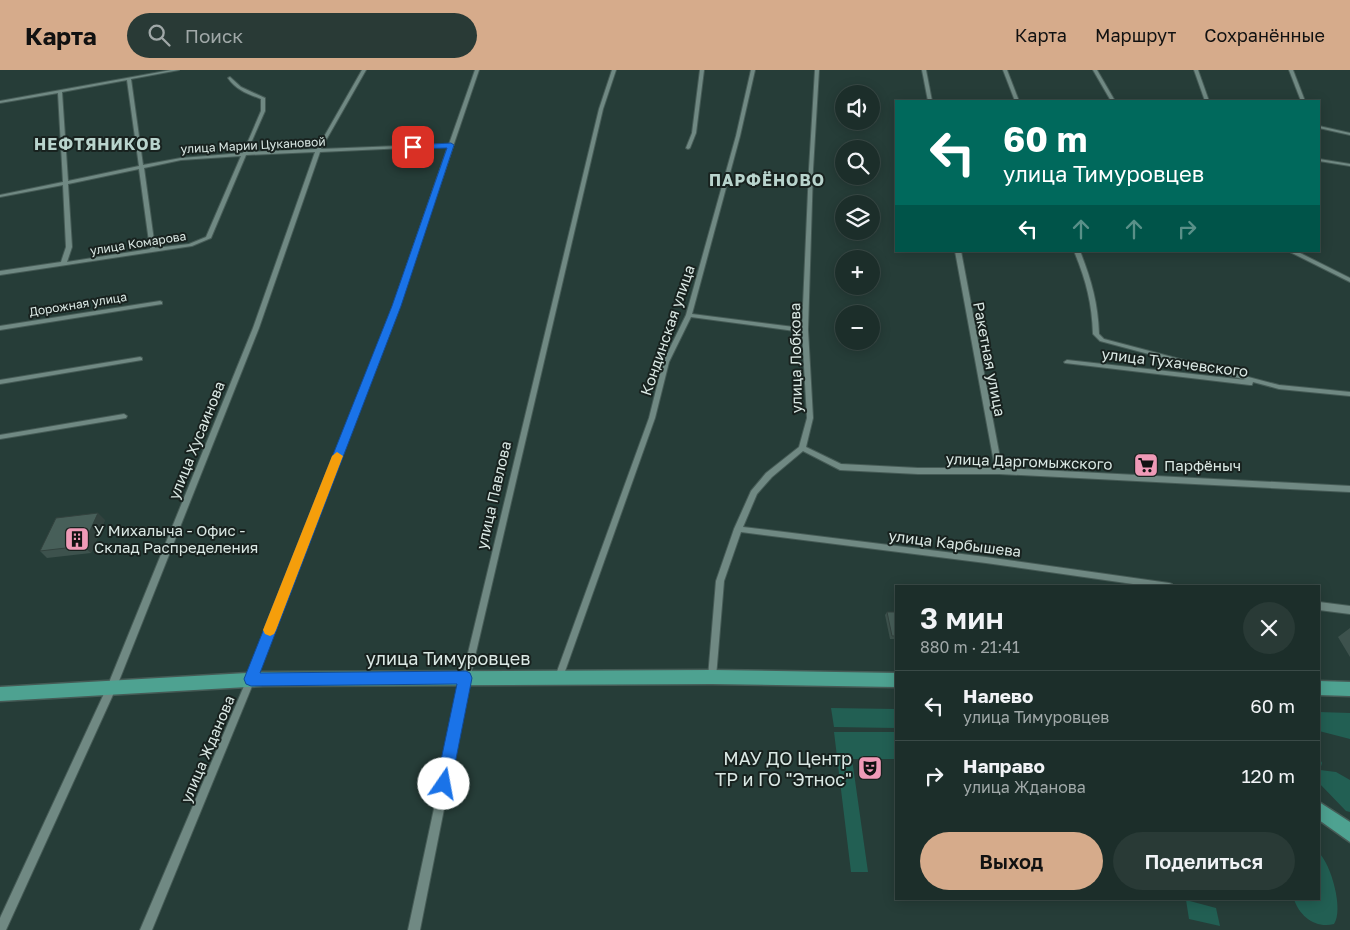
<!DOCTYPE html>
<html lang="ru">
<head>
<meta charset="utf-8">
<style>
  body { margin:0; font-family:"Golos Text",sans-serif; background:#293a36; color:#f1f3f6; height:100vh; display:flex; flex-direction:column; font-size:19px; white-space:nowrap }
  * { box-sizing:border-box; margin:0 }
  p { font-size:16px; color:#a0a8a8 }
  .icon { flex:none; width:28px; height:28px; fill:none; stroke:currentColor; stroke-width:2; stroke-linecap:round; stroke-linejoin:round }
  .map { position:relative; flex:1; overflow:hidden }
  .sheet { position:absolute; left:895px; top:515px; width:425px; height:315px; display:flex; flex-direction:column; background:#1c2e2a; border-radius:0px; box-shadow:0 2px 12px #0003,0 0 0 1px #3a4a47 }
  .sheet>* { flex:none }
  .banner { position:absolute; left:895px; top:30px; width:425px; height:152px; border-radius:0px; box-shadow:0 2px 12px #0003,0 0 0 1px #3a4a47; background:#00695c; color:#fff; overflow:hidden }
  .buttons { position:absolute; left:835px; top:15px; display:grid; gap:10px }
  .buttons a { display:grid; place-items:center; width:45px; height:45px; border-radius:50%; background:#1c2e2a; box-shadow:0 2px 12px #0003,0 0 0 1px #3a4a47; font-size:25px }
  .pin { position:absolute; display:grid; place-items:center; width:42px; height:42px; color:#fff; margin:-21px; border-radius:10px; box-shadow:0 2px 8px #0006 }
  .me { position:absolute; width:55px; margin:-28px; rotate:12deg; stroke-linejoin:round; filter:drop-shadow(0 0 4px #0008) }
  .turn { display:flex; align-items:center; gap:18px; height:105px; padding:0 25px; font-size:22px }
  .turn .icon { width:65px; height:65px; stroke-width:2.5 }
  .turn b { display:block; font-size:35px; line-height:42px }
  .lanes { display:flex; align-items:center; height:48px; padding:0 25px; background:#0003; justify-content:center; gap:25px; direction:ltr }
  .lanes .off { opacity:.35 }
  .round { display:grid; place-items:center; flex:none; width:52px; height:52px; border-radius:26px; background:#293a36 }
  .headline { display:flex; align-items:center; justify-content:space-between; height:85px; padding:0 25px }
  h1 { font-size:30px; font-weight:600; line-height:38px }
  .primary-button { display:flex; gap:10px; margin-top:auto; padding:10px 25px }
  .primary-button a { flex:1; height:58px; border-radius:30px; background:#d6ab8b; color:#111; font-size:20px; font-weight:600; line-height:58px; text-align:center }
  .primary-button a+a { background:#293a36; color:#f1f3f6 }
  ul { padding:0; list-style:none }
  li { display:flex; align-items:center; gap:15px; height:70px; padding:0 25px; border-top:1px solid #3a4a47 }
  li div { flex:1 }
  li b { display:block; font-size:19px }
  li em { font-style:normal }
  header { display:flex; align-items:center; gap:30px; box-sizing:border-box; height:70px; padding:0 25px; background:#d6ab8b; color:#111 }
  header strong { font-size:24px }
  nav { display:flex; gap:28px; margin-inline-start:auto; font-size:18px }
  .search { width:350px; height:45px; background:#293a36; display:flex; align-items:center; gap:12px; box-sizing:border-box; padding:0 18px; border-radius:28px; color:#a0a8a8; font-size:19px }
  .map>svg:first-child { display:block }
  .green { fill:#225f53 }
  .lines { fill:none; stroke-linecap:round; stroke-linejoin:round }
  .street-casing { stroke:#465b56; stroke-width:2 }
  .primary-casing { stroke:#465b56; stroke-width:3 }
  .street { fill:#708983; fill-rule:evenodd }
  .primary { fill:#4ea291; fill-rule:evenodd }
  .wall { fill:#3d524d }
  .shaded-wall { fill:#32423e }
  .building { fill:#475f59; stroke:#32423e }
  .route { fill:#1a73e8; stroke:#114b97 }
  .slow { fill:#f59e0b }
  .labels { text-anchor:middle; dominant-baseline:central; stroke-width:4; stroke-linejoin:round; paint-order:stroke }
  .far-street-label { font-size:12px; fill:#dae8e4; stroke:#18221f }
  .street-label { font-size:15px; fill:#dae8e4; stroke:#18221f }
  .poi-label { font-size:15px; fill:#dae8e4; stroke:#18221f; text-anchor:start }
  .far-district-label { font-size:16px; font-weight:bold; letter-spacing:1px; fill:#b9d4cd; stroke:#18221f }
  .near-street-label { font-size:18px; fill:#dae8e4; stroke:#18221f }
  .near-poi-label { font-size:18px; fill:#dae8e4; stroke:#18221f; text-anchor:end }
</style>
</head>
<body>
<header>
<strong>Карта</strong>
<div class="search"><svg class="icon" aria-label="search" viewBox="0 0 24 24"><circle cx="10" cy="10" r="6"/><path d="M15 15l6 6"/></svg>Поиск</div>
<nav><a>Карта</a><a>Маршрут</a><a>Сохранённые</a></nav>
</header>
<div class="map">
<svg width="1350" height="860" viewBox="0 0 1350 860">
  <rect width="100%" height="100%" fill="#263d38"/>
  <!-- green -->
  <g class="green">
    <polygon points="831,638 896,639 896,658 834,657"/>
    <polygon points="1319,642 1350,643 1350,669 1319,661"/>
    <polygon points="834,662 896,662 896,689 852,689 868,802 851,802"/>
    <polygon points="1319,687 1322,693 1320,700 1336,702 1350,710 1350,742 1346,741 1319,713"/>
    <path d="M1319,783c12,11 25,57 15,71 -18,5 -35,-8 -40,-25h25z"/>
    <polygon points="1186,830 1216,838 1220,856 1189,849"/>
  </g>
  <g class="lines">
    <defs>
      <g id="street">
        <path d="M171,0h8l-48,9 12,86 38,-7 62,-5 18,-42v-12c-13,-5 -25,-9 -33,-21l2,-1 11,10 24,11v13l-18,41 70,-3 45,-79h4l-45,79 128,-5 26,-74h4l-80,236 -144,373 -103,251h-12l107,-251 146,-373 55,-160 -128,6 -61,176 -142,358 -111,244h-6v-12l108,-233 145,-357 62,-176 -69,3 -35,83 -19,8 -192,29v-4l61,-9 5,-15 -3,-62 -63,12v-2l63,-13 -5,-89 -58,10v-2zM127,10l12,86 -71,15 -6,-89zM241,86l-35,81 -17,7 -34,4 -11,-80 37,-8zM139,99l11,80 -83,13 5,-15 -4,-63z"/>
        <polygon points="612,0 616,0 603,39 470,608 420,860 408,860 462,608 599,39"/>
        <polygon points="700,0 704,0 696,63 690,78 688,79 686,78 692,63"/>
        <polygon points="751,0 755,0 740,66 692,244 802,258 809,99 815,0 819,0 813,99 808,260 813,348 806,377 841,394 918,398 995,398 955,181 961,181 1002,398 1350,416 1350,422 999,404 918,404 840,400 803,381 772,407 757,424 743,457 986,487 1169,513 1172,514 1173,516 1147,516 986,493 741,462 724,511 716,607 715,610 712,611 709,610 708,607 716,511 734,459 751,421 766,403 799,377 807,348 802,262 691,247 669,292 655,348 563,607 562,610 559,611 556,610 555,607 649,348 663,292 686,245 736,66"/>
        <polygon points="922,0 926,0 932,31 928,31"/>
        <polygon points="1003,0 1007,0 1019,31 1015,31"/>
        <polygon points="1093,0 1097,0 1115,31 1111,31"/>
        <polygon points="1194,0 1198,0 1209,31 1205,31"/>
        <polygon points="1289,0 1293,0 1305,31 1301,31"/>
        <polygon points="1319,56 1350,63 1350,65 1319,58"/>
        <polygon points="1319,89 1350,94 1350,96 1319,91"/>
        <path d="M1074,181h6c11,28 18,52 19,83l5,5 175,46 71,7v4l-71,-7 -26,-7 -1,3h-2l-185,-22 -1,-1 3,-2 179,20 -146,-39 -7,-7c-1,-31 -7,-54 -19,-83z"/>
        <polygon points="1288,181 1296,181 1350,208 1350,212"/>
        <polygon points="160,231 162,232 162,234 0,260 0,256"/>
        <polygon points="140,287 142,288 142,290 0,314 0,310"/>
        <polygon points="124,344 127,346 126,348 0,369 0,365"/>
        <polygon points="1319,532 1350,536 1350,544 1319,540"/>
      </g>
      <g id="primary">
        <polygon points="712,600 896,603 896,617 712,614 263,616 0,631 0,617 263,602"/>
        <polygon points="1319,611 1350,612 1350,626 1319,625"/>
        <polygon points="1319,732 1350,752 1350,772 1319,750"/>
      </g>
    </defs>
    <!-- street casing -->
    <use href="#street" class="street-casing"/>
    <!-- primary casing -->
    <use href="#primary" class="primary-casing"/>
    <!-- street -->
    <use href="#street" class="street"/>
    <!-- primary -->
    <use href="#primary" class="primary"/>
  </g>
  <!-- wall -->
  <g class="wall">
    <polygon points="105,450 91,483 47,488 40,481"/>
    <polygon points="887,542 896,542 896,569 890,569 885,545"/>
    <polygon points="1350,558 1350,587 1338,567"/>
  </g>
  <!-- shaded-wall -->
  <polygon class="shaded-wall" points="98,443 105,450 91,483 83,476"/>
  <!-- building -->
  <g class="building">
    <polygon points="98,443 83,476 40,481 56,448"/>
    <polygon points="887,542 896,542 896,566 892,566"/>
  </g>
  <!-- route -->
  <polygon class="route" points="451,73 454,75 401,236 260,603 466,601 470,603 472,608 451,714 449,720 444,722 438,720 436,714 457,614 251,616 246,614 244,609 392,236 447,78 413,79 410,77 413,75"/>
  <!-- slow -->
  <polygon class="slow" points="337,382 343,386 276,560 274,564 270,566 265,564 263,560 332,386"/>
  <!-- icons -->
  <defs>
    <symbol id="supermarket-square" viewBox="-11 -11 22 22"><rect x="-9" y="-9" width="18" height="18" rx="4" fill="#ef9ab7" stroke="#18221f"/><path d="M-6-5.5h2.5l.6 2H6L4.5 2H-2.5L-4.4-4H-6ZM-1.5 3.2a1.3 1.3 0 1 0 .1 0ZM3 3.2a1.3 1.3 0 1 0 .1 0Z" fill="#111"/></symbol>
    <symbol id="building-square" viewBox="-11 -11 22 22"><rect x="-9" y="-9" width="18" height="18" rx="4" fill="#ef9ab7" stroke="#18221f"/><path d="M-4-6H4V6H1V3H-1V6H-4ZM-2.5-4.3h1.7v1.8h-1.7ZM.8-4.3h1.7v1.8H.8ZM-2.5-1h1.7V.8h-1.7ZM.8-1h1.7V.8H.8Z" fill="#111"/></symbol>
    <symbol id="theatre-square" viewBox="-11 -11 22 22"><rect x="-9" y="-9" width="18" height="18" rx="4" fill="#ef9ab7" stroke="#18221f"/><path d="M-5-5.5Q0-4 5-5.5V0Q5 5 0 6Q-5 5-5 0ZM-3.3-2.5H-1v1.5H-3.3ZM1-2.5H3.3v1.5H1ZM-2.8 1Q0 5.5 2.8 1Z" fill="#111"/></symbol>
  </defs>
  <g fill-rule="evenodd">
    <use href="#supermarket-square" x="1132" y="381" width="28" height="28"/>
    <use href="#building-square" x="63" y="455" width="28" height="28"/>
    <use href="#theatre-square" x="856" y="684" width="28" height="28"/>
  </g>
  <g class="labels">
    <!-- far-street labels -->
    <g class="far-street-label">
      <text transform="translate(253 75) rotate(-3)">улица Марии Цукановой</text>
      <text transform="translate(138 173) rotate(-9)">улица Комарова</text>
      <text transform="translate(78 234) rotate(-9)">Дорожная улица</text>
    </g>
    <!-- street labels -->
    <g class="street-label">
      <text transform="translate(667 260) rotate(-71)">Кондинская улица</text>
      <text transform="translate(795 288) rotate(-91)">улица Лобкова</text>
      <text transform="translate(990 289) rotate(79)">Ракетная улица</text>
      <text transform="translate(1175 292) rotate(7)">улица Тухачевского</text>
      <text transform="translate(196 370) rotate(-68)">улица Хусаинова</text>
      <text transform="translate(1029 391) rotate(2)">улица Даргомыжского</text>
      <text transform="translate(493 425) rotate(-77)">улица Павлова</text>
      <text transform="translate(955 473) rotate(7)">улица Карбышева</text>
      <text transform="translate(207 679) rotate(-67)">улица Жданова</text>
    </g>
    <!-- poi labels -->
    <g class="poi-label">
      <text x="1164" y="395">Парфёныч</text>
      <text x="94" y="460">У Михалыча - Офис -<tspan x="94" dy="17">Склад Распределения</tspan></text>
    </g>
    <!-- far-district labels -->
    <g class="far-district-label">
      <text x="98" y="74">НЕФТЯНИКОВ</text>
      <text x="767" y="110">ПАРФЁНОВО</text>
    </g>
    <!-- near-street labels -->
    <g class="near-street-label">
      <text x="448" y="588">улица Тимуровцев</text>
    </g>
    <!-- near-poi labels -->
    <g class="near-poi-label">
      <text x="852" y="688">МАУ ДО Центр<tspan x="852" dy="21">ТР и ГО "Этнос"</tspan></text>
    </g>
  </g>
</svg>
<div class="buttons">
<a><svg class="icon" aria-label="sound" viewBox="0 0 24 24"><path d="M4 9h4l5-4v14l-5-4H4zM17 9q2 3 0 6"/></svg></a>
<a><svg class="icon" aria-label="search" viewBox="0 0 24 24"><circle cx="10" cy="10" r="6"/><path d="M15 15l6 6"/></svg></a>
<a><svg class="icon" aria-label="layers" viewBox="0 0 24 24"><path d="M12 4l9 5-9 5-9-5zM3 14l9 5 9-5"/></svg></a>
<a>+</a>
<a>−</a>
</div>
<div class="pin" style="left:413px;top:77px;background:#d93025"><svg class="icon" aria-label="arrive" viewBox="0 0 24 24"><path d="M6 21V4h12l-3 4 3 4H6"/></svg></div>
<svg class="me" style="left:444px;top:714px" viewBox="-20 -20 40 40"><circle r="19" fill="#fff"/><path d="M0-13L10 11 0 6-10 11z" fill="#1a73e8"/></svg>
<div class="banner">
<div class="turn"><svg class="icon" aria-label="left" viewBox="0 0 24 24"><path d="M17 20v-9H6M10 6l-5 5 5 5"/></svg><div><b>60 m</b>улица Тимуровцев</div></div>
<div class="lanes"><svg class="icon" aria-label="left" viewBox="0 0 24 24"><path d="M17 20v-9H6M10 6l-5 5 5 5"/></svg><svg class="icon off" aria-label="ahead" viewBox="0 0 24 24"><path d="M12 20V5M6 11l6-6 6 6"/></svg><svg class="icon off" aria-label="ahead" viewBox="0 0 24 24"><path d="M12 20V5M6 11l6-6 6 6"/></svg><svg class="icon off" aria-label="right" viewBox="0 0 24 24"><path d="M7 20v-9h11M14 6l5 5-5 5"/></svg></div>
</div>
<section class="sheet">
<div class="headline"><div><h1>3 мин</h1><p>880 m · 21:41</p></div><a class="round"><svg class="icon" aria-label="close" viewBox="0 0 24 24"><path d="M6 6l12 12M18 6L6 18"/></svg></a></div>
<ul>
<li><svg class="icon" aria-label="left" viewBox="0 0 24 24"><path d="M17 20v-9H6M10 6l-5 5 5 5"/></svg><div><b>Налево</b><p>улица Тимуровцев</p></div><em>60 m</em></li>
<li><svg class="icon" aria-label="right" viewBox="0 0 24 24"><path d="M7 20v-9h11M14 6l5 5-5 5"/></svg><div><b>Направо</b><p>улица Жданова</p></div><em>120 m</em></li>
</ul>
<div class="primary-button"><a>Выход</a><a>Поделиться</a></div>
</section>
</div>
</body>
</html>
